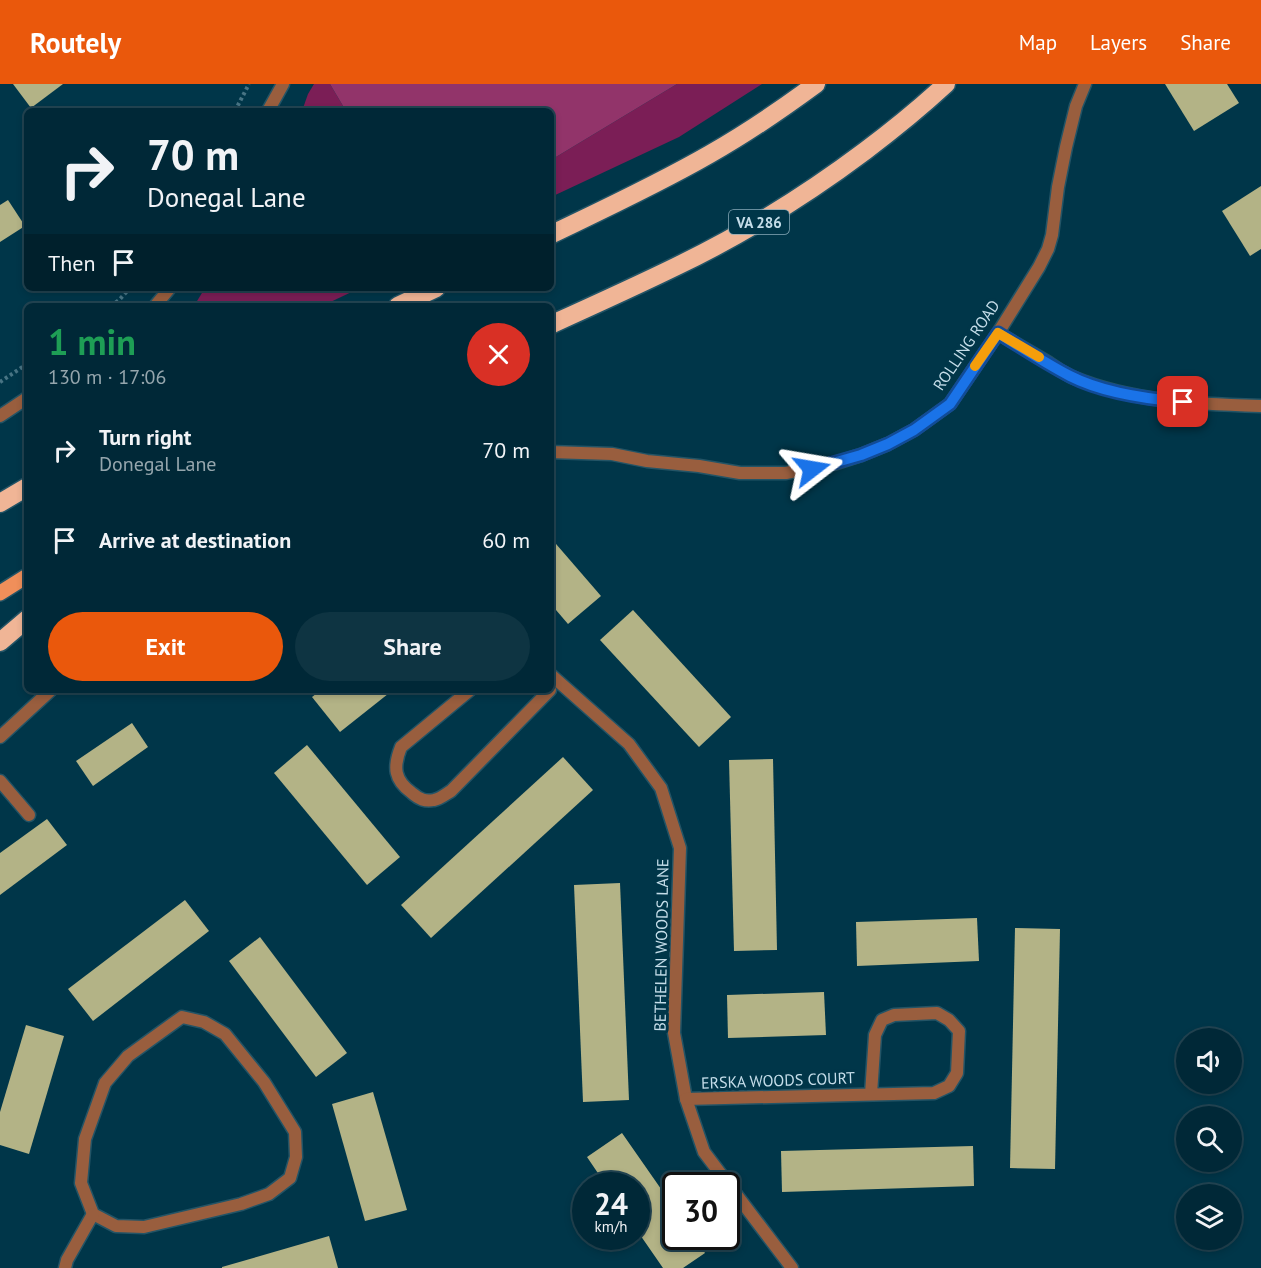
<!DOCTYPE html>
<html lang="en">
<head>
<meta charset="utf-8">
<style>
  body { margin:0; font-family:"PT Sans",sans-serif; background:#0e3442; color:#f1f3f6; height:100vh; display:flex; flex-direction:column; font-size:22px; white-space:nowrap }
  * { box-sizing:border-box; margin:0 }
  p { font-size:20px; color:#95a6ad }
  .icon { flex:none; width:33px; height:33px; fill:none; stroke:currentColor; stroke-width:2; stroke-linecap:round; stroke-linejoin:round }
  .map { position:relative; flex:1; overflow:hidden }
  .panel { position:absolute; left:24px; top:219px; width:530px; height:390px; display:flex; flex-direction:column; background:#002837; border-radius:9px; box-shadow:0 3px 9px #0003,0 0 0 2px #224452 }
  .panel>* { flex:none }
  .guide { position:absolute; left:24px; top:24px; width:530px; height:183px; border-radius:9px; box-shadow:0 3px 9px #0003,0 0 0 2px #224452; background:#002837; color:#f1f3f6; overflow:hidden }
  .buttons { position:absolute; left:1176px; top:944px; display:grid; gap:12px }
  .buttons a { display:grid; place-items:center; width:66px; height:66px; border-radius:50%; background:#002837; box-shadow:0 3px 9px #0003,0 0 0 2px #224452; font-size:30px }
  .speed { position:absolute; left:572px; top:1088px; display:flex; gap:12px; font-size:30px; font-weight:700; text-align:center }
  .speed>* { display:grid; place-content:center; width:78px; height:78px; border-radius:50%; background:#002837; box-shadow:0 3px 9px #0003,0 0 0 2px #224452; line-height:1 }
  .speed small { font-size:15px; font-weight:400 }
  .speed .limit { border:3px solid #111; border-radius:9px; background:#fff; color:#111 }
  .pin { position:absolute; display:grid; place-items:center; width:51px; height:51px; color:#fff; margin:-26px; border-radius:12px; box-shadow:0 3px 9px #0006 }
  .me { position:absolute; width:66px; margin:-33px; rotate:76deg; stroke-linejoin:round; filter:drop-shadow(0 0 4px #0008) }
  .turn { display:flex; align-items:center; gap:21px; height:126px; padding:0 24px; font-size:27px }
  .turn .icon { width:78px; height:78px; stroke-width:2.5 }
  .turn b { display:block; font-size:42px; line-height:51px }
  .then { display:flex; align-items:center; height:57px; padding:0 24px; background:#0003; gap:12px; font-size:22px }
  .round { display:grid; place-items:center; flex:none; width:63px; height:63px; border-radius:32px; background:#0e3442 }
  .summary { display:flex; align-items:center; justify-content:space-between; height:102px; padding:0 24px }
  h1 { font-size:36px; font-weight:800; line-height:45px; color:#1e9e55 }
  .cta { display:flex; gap:12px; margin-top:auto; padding:12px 24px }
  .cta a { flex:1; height:69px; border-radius:36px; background:#ea580c; color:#fff; font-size:24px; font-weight:800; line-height:69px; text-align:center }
  .cta a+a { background:#0e3442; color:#f1f3f6 }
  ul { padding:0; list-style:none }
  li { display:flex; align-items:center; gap:18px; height:90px; padding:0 24px }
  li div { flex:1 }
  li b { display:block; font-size:22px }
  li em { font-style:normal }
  header { display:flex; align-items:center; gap:36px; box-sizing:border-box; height:84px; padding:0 30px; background:#ea580c; color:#fff }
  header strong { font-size:28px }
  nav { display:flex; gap:33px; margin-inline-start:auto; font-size:21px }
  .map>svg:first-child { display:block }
  .green { fill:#7b1e56 }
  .forest { fill:#92346a }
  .building { fill:#b3b386 }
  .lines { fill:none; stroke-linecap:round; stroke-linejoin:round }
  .service-casing { stroke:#235466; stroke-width:15 }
  .minor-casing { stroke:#235466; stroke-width:15 }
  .tertiary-casing { stroke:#235466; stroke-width:15 }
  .primary-casing { stroke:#235466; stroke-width:18 }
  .motorway-casing { stroke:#235466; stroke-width:21 }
  .path { stroke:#487484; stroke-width:4; stroke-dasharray:3 3; stroke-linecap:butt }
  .service { stroke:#995e3e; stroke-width:12 }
  .minor { stroke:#995e3e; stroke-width:12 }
  .tertiary { stroke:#995e3e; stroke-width:12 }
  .primary { stroke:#f08f5a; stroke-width:15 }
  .motorway { stroke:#f0b596; stroke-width:18 }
  .route-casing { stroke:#114b97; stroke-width:15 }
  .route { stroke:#1a73e8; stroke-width:10 }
  .slow { stroke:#f59e0b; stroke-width:10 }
  .labels { text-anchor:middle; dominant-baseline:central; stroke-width:6; stroke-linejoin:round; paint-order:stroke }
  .shield { fill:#003649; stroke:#89abb9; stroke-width:1.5 }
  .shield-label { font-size:15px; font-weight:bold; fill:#c4dde9 }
  .street-label { font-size:16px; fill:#c4dde9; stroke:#003649 }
</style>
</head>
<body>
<header>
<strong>Routely</strong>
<nav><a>Map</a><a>Layers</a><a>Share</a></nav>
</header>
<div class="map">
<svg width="1261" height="1184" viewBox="0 0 1261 1184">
  <rect width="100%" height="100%" fill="#003649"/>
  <!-- green -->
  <g class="green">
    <polygon points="314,0 330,0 346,27 302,27 308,10"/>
    <polygon points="677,0 762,0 679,53 551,113 551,76"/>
    <polygon points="205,204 360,204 322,222 194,222"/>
  </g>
  <!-- forest -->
  <polygon class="forest" points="330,0 677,0 551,76 550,27 346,27"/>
  <!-- building -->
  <g class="building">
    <polygon points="13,0 63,0 31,24"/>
    <polygon points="1165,0 1227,0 1239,19 1194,47"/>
    <polygon points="1261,102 1261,165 1250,172 1222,127"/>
    <polygon points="8,116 25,142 0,158 0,121"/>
    <polygon points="550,453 601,512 568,540 550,519"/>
    <polygon points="633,526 731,633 699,663 600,556"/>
    <polygon points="321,606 393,606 340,648 312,613"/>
    <polygon points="132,639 148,663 93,702 76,677"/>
    <polygon points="307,661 400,773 367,801 274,689"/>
    <polygon points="563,673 593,706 431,854 401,821"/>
    <polygon points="773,675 777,866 734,867 729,676"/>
    <polygon points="47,735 67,761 0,811 0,769"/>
    <polygon points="620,799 629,1016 583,1018 574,801"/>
    <polygon points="185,816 209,847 93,937 68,905"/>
    <polygon points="977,834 979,877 857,882 856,838"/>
    <polygon points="1015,844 1060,845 1055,1085 1010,1084"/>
    <polygon points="260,853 347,969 316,993 229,877"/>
    <polygon points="824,908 826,951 728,954 727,911"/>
    <polygon points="26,941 64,952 29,1070 0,1061 0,1028"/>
    <polygon points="373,1008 407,1126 365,1137 332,1020"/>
    <polygon points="622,1049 675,1125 675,1152 694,1152 705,1169 683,1184 663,1184 636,1145 636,1101 606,1101 587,1073"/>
    <polygon points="973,1062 974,1102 782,1108 781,1067"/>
    <polygon points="329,1152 338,1184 222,1184 222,1183"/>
  </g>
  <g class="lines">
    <defs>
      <polyline id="service" points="0,697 29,731"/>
      <g id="minor">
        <path d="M998,249c17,10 34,20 51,30 7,5 15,10 23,14 60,25 125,27 189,29"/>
        <polyline points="550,368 612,370 647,377 699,382 740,389 786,389 833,380 861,371 888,360 914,346 950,320 998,249 1039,183 1048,165 1052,151 1058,103 1066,63 1076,22 1085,0"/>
        <polyline points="550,590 629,660 661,704 680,764 674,949 686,1015 704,1068 792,1184"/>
        <path d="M470,606l-69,57c-8,20 -7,33 11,46 7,6 13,9 22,7 6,-1 12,-6 17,-9l99,-101"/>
        <polyline points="0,653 51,606"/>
        <polygon points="182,933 204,938 225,950 264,998 295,1048 296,1073 290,1094 269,1110 241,1120 144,1143 116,1142 93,1130 81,1099 85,1055 105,999 128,972"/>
        <polyline points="686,1015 934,1009 949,1002 957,989 959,947 949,936 937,929 894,931 882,936 875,951 871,1010"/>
        <polyline points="65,1184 67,1176 93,1130"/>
      </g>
      <g id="tertiary">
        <polyline points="268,27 283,0"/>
        <polyline points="155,222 170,204"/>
        <polyline points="0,332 27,314"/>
      </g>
      <polyline id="primary" points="0,509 27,492"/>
      <g id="motorway">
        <path d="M550,151c54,-26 108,-51 160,-81 37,-21 72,-45 106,-70"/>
        <polyline points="398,222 436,204"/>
        <path d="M550,241c42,-19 84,-38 125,-58 67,-32 130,-71 190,-116 28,-21 55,-43 81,-67"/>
        <polyline points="0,419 27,403"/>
        <polyline points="0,558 27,535"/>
      </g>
    </defs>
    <!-- service casing -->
    <use href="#service" class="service-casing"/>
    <!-- minor casing -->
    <use href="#minor" class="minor-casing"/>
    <!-- tertiary casing -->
    <use href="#tertiary" class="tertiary-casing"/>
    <!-- primary casing -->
    <use href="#primary" class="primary-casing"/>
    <!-- motorway casing -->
    <use href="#motorway" class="motorway-casing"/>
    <!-- path -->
    <g class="path">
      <polyline points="235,27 249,0"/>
      <polyline points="111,222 119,216 130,204"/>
      <polyline points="0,298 27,280"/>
    </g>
    <!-- service -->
    <use href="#service" class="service"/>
    <!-- minor -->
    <use href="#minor" class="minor"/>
    <!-- tertiary -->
    <use href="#tertiary" class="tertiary"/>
    <!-- primary -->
    <use href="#primary" class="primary"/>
    <!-- motorway -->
    <use href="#motorway" class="motorway"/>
  </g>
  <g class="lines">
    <defs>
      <path id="route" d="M812,385l49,-14 27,-11 26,-14 36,-26 48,-71c23,14 47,30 72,43 31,16 77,23 113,26"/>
    </defs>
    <!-- route casing -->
    <use href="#route" class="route-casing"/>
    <!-- route -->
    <use href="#route" class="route"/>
    <!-- slow -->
    <polyline class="slow" points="975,282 998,249 1039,273"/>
  </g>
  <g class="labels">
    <!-- shield labels -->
    <rect class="shield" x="729" y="126" width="60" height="24" rx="4.5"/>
    <g class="shield-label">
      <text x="759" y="138">VA 286</text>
    </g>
    <!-- street labels -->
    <g class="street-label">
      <text transform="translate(966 261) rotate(-56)">ROLLING ROAD</text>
      <text transform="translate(661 861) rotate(-89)">BETHELEN WOODS LANE</text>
      <text transform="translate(778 996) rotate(-2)">ERSKA WOODS COURT</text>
    </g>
  </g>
</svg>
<div class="buttons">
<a><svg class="icon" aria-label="sound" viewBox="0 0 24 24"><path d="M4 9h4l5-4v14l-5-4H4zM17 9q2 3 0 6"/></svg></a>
<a><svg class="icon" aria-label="search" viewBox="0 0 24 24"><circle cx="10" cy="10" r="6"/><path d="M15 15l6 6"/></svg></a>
<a><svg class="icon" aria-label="layers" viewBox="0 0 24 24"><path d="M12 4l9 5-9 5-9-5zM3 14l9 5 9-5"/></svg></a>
</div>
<div class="speed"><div>24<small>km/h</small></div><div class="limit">30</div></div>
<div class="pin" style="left:1183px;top:318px;background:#d93025"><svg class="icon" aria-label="arrive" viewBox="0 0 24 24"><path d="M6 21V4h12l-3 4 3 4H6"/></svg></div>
<svg class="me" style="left:812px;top:385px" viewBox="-20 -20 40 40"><path d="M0-17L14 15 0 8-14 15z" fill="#1a73e8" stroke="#fff" stroke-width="4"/></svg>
<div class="guide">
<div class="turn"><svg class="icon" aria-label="right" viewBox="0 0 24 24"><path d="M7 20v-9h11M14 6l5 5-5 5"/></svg><div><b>70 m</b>Donegal Lane</div></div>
<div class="then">Then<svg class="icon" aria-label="arrive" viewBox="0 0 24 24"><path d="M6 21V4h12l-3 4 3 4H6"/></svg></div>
</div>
<section class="panel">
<div class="summary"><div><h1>1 min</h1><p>130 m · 17:06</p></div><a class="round" style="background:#d93025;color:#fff"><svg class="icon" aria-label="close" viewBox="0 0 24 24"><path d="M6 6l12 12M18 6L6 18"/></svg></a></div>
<ul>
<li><svg class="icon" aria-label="right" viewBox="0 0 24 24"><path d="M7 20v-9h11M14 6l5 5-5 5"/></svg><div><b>Turn right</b><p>Donegal Lane</p></div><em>70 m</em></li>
<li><svg class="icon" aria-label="arrive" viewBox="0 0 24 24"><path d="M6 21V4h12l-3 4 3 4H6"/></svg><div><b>Arrive at destination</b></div><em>60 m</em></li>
</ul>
<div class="cta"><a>Exit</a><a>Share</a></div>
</section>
</div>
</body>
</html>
